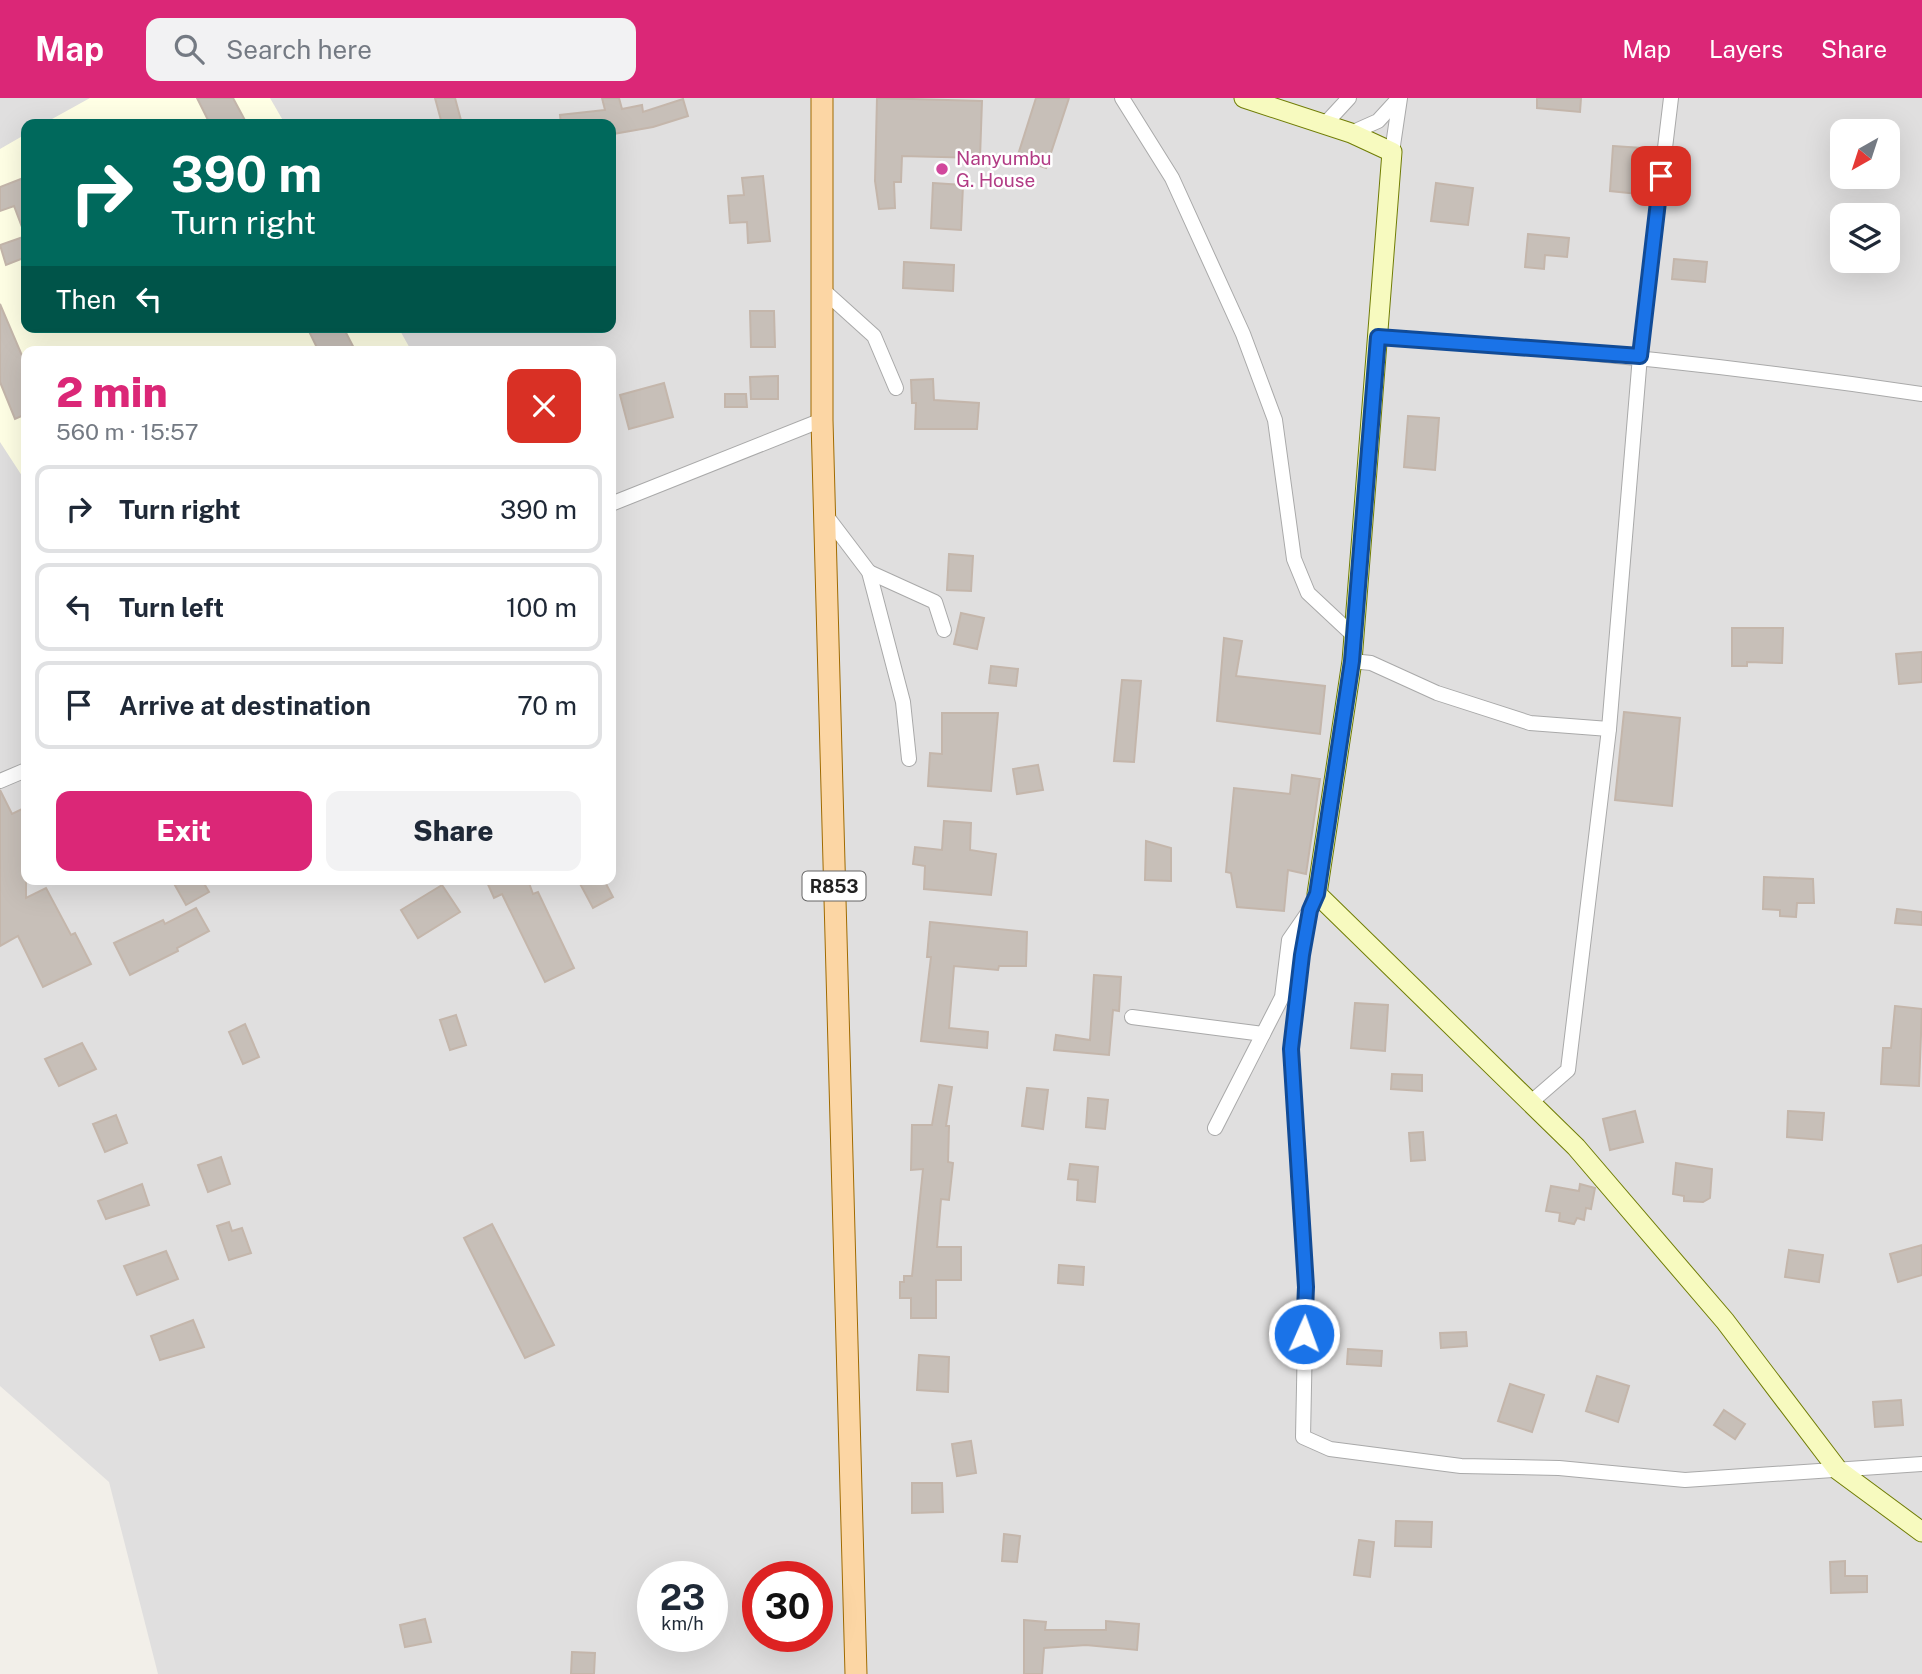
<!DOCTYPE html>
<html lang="en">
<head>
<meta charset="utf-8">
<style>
  body { margin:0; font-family:"Public Sans",sans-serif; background:#f2f2f3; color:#1f2937; height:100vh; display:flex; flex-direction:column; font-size:26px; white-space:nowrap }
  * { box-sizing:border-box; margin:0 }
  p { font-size:23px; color:#747a83 }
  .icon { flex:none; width:38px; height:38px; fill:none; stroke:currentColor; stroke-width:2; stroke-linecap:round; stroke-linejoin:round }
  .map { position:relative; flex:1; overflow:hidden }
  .drawer { position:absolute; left:21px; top:248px; width:595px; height:539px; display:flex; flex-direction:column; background:#fff; border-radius:14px; box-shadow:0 7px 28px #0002 }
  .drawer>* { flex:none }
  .banner { position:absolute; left:21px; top:21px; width:595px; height:214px; border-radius:14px; box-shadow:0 7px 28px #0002; background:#00695c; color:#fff; overflow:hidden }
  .needle { width:46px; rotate:219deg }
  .tools { position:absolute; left:1830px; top:21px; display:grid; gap:14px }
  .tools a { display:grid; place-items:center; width:70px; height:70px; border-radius:14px; background:#fff; box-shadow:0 7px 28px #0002; font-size:35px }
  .speed { position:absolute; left:637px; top:1463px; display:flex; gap:14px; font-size:35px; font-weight:700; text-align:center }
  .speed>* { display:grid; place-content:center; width:91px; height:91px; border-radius:50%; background:#fff; box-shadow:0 7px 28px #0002; line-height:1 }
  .speed small { font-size:18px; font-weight:400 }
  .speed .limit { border:10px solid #d22; background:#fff; color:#111 }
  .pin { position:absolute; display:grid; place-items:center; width:60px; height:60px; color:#fff; margin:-30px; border-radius:14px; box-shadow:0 4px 10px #0006 }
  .me { position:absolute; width:77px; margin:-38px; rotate:2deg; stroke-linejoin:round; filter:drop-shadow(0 0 5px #0008) }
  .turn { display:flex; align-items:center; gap:24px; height:147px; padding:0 35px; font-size:32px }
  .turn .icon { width:91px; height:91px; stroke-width:2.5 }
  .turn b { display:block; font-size:49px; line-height:60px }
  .then { display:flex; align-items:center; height:66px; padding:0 35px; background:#0003; gap:14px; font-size:26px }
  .round { display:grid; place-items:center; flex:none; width:74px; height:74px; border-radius:14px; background:#f2f2f3 }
  .head { display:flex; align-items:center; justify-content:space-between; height:119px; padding:0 35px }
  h1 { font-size:42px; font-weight:800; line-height:52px; color:#db2777 }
  .button { display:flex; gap:14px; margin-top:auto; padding:14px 35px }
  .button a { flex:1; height:80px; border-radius:14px; background:#db2777; color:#fff; font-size:28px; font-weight:800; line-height:80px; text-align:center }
  .button a+a { background:#f2f2f3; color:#1f2937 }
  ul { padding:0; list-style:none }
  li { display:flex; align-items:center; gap:21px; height:88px; margin:0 14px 10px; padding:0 21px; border:4px solid #e0e1e3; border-radius:14px }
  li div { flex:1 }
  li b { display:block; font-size:26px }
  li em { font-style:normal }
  header { display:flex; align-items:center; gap:42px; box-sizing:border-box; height:98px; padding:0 35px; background:#db2777; color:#fff }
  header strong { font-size:33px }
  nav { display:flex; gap:38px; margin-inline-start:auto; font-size:24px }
  .search { width:490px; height:63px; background:#f2f2f3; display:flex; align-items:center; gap:18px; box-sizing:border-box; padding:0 24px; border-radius:14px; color:#747a83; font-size:26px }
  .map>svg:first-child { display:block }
  .residential { fill:#e0dfdf; fill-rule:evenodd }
  .education { fill:#ffffe5 }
  .building { fill:#c7bfb8; stroke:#c4b6ab; stroke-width:2 }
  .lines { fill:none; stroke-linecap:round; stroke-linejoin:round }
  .street-casing { stroke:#a9a9a9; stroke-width:16 }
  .secondary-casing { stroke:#707d05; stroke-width:21 }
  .primary-casing { stroke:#a06b00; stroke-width:23 }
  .street { stroke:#fff; stroke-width:14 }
  .secondary { stroke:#f7fabf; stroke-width:19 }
  .primary { stroke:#fcd6a4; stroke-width:21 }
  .route-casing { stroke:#114b97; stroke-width:18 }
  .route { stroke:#1a73e8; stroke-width:12 }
  .hotel-dot { fill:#d1479c; stroke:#fff; stroke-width:2.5 }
  .labels { text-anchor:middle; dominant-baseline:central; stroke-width:5; stroke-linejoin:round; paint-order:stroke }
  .shield { fill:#fff; stroke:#646464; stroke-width:2 }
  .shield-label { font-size:18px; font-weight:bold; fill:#222 }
  .hotel-label { font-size:19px; fill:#b23c85; stroke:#fff; text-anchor:start }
</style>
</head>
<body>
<header>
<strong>Map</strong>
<div class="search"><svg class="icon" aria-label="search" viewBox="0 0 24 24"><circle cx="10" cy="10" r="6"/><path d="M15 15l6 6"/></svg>Search here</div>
<nav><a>Map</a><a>Layers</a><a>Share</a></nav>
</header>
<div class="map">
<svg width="1922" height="1576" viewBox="0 0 1922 1576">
  <rect width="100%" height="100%" fill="#f2efe9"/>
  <!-- residential -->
  <path class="residential" d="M0,0h1922v1576h-1764l-49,-192 -109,-96zM26,26h585v203h-585zM1843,33h45v46h-45zM1843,117h45v46h-45zM26,254h585v528h-585zM653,1479h59v59h-59zM758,1479h59v59h-59z"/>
  <!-- education -->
  <g class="education">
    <polygon points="90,0 270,0 285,26 43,26"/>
    <polygon points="26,36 26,229 398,229 412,254 26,254 26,384 0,344 0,51"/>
  </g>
  <!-- building -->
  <g class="building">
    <polygon points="197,0 233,0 247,26 210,26"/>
    <polygon points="435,0 455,0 462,26 442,26"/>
    <polygon points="602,0 619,0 622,11 642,7 643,14 683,1 688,18 653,29 613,36 611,26 561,26 560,17 605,12"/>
    <polygon points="877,0 982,3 980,60 902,58 901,84 894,84 895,110 879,111 875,83"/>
    <polygon points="1036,0 1069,0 1046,70 1017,60"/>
    <polygon points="1537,0 1581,0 1580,14 1537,10"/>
    <polygon points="1613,48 1642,50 1638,96 1610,93"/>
    <polygon points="763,78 770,143 748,145 747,124 730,125 728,98 744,97 742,80"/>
    <polygon points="26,79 26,137 25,137 14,108 0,113 0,89"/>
    <polygon points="933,85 963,87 961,132 931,130"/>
    <polygon points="1436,85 1473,90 1468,127 1431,123"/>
    <polygon points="1528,136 1569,140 1567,159 1545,157 1544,171 1525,169"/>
    <polygon points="26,138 26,159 6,167 0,147"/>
    <polygon points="1674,161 1707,164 1705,184 1672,181"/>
    <polygon points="904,164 954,167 953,193 903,190"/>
    <polygon points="0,206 26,267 26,316 15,321 0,284"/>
    <polygon points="750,213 774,213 775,249 751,249"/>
    <polygon points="307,229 343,229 356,254 319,254"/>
    <polygon points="778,278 778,301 751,301 750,279"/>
    <polygon points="933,281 934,302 979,305 977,331 915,331 916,305 912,305 911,282"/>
    <polygon points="664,285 673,319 629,331 620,297"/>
    <polygon points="725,296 746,296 747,309 725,309"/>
    <polygon points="1408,318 1439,320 1435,372 1404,369"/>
    <polygon points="949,456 973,458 971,493 947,492"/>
    <polygon points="961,515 984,520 977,551 954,546"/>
    <polygon points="1732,530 1783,530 1782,565 1747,564 1747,568 1732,568"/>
    <polygon points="1224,540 1242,543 1236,578 1325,588 1320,636 1217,623"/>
    <polygon points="1922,554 1922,584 1899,586 1896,556"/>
    <polygon points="991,568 1018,571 1016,588 989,585"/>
    <polygon points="1122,582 1141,583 1134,664 1114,663"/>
    <polygon points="1624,614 1680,620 1672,708 1615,702"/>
    <polygon points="942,615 998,615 991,693 928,688 930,655 942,656"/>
    <polygon points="1038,667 1043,692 1017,696 1013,671"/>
    <polygon points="1292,677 1320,681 1306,776 1288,772 1284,813 1237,809 1231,775 1226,774 1234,690 1290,696"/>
    <polygon points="0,692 12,716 26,709 26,800 46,790 71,837 75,835 91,866 43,889 18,838 0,848"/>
    <polygon points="944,723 971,725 970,752 996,756 991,797 924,791 925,768 913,766 915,749 942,752"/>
    <polygon points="1146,743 1171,750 1171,783 1145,782"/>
    <polygon points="1764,779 1813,781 1814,805 1797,805 1796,819 1780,818 1780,812 1763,811"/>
    <polygon points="172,782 202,782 209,794 186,807"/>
    <polygon points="486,782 534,782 529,785 533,796 538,794 574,870 545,884 502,796 494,800"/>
    <polygon points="578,782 604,782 613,799 593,810"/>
    <polygon points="442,787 460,814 418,840 401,812"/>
    <polygon points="196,810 209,833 177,850 178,853 130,877 114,845 163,822 165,826"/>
    <polygon points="1897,811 1922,814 1922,827 1895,825"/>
    <polygon points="930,824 1027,834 1026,868 999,868 998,872 954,868 949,930 988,934 987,950 921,943 931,859 927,859"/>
    <polygon points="1094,877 1121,879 1119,913 1113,912 1109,957 1054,952 1056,937 1090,942"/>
    <polygon points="1355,905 1388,907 1385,953 1351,950"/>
    <polygon points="1895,908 1922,911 1919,988 1881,986 1883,950 1891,950"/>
    <polygon points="456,917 466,947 450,952 440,922"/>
    <polygon points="245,926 259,959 243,966 229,934"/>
    <polygon points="82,945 96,971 59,988 45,961"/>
    <polygon points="1392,976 1422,977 1422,993 1391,991"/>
    <polygon points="939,987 952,989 946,1028 949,1028 948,1064 953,1065 949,1102 941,1101 937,1149 961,1149 961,1182 936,1182 936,1220 911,1220 911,1200 900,1200 900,1184 904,1184 904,1178 912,1178 923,1071 911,1072 912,1027 932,1027"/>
    <polygon points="1027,990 1048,992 1043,1031 1022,1028"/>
    <polygon points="1088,1000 1108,1002 1105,1031 1086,1029"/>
    <polygon points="1635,1013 1643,1044 1610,1052 1603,1021"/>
    <polygon points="1788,1013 1824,1015 1822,1042 1787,1039"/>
    <polygon points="116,1017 127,1045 105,1054 93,1026"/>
    <polygon points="1423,1034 1425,1062 1411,1063 1409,1035"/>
    <polygon points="221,1059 230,1086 208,1094 198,1067"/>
    <polygon points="1676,1065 1712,1071 1710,1100 1703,1104 1684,1103 1684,1098 1673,1096"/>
    <polygon points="1070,1066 1098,1069 1095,1104 1077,1102 1078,1082 1068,1081"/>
    <polygon points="142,1086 149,1107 106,1121 98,1103"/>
    <polygon points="1580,1086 1595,1090 1591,1111 1586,1110 1584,1122 1577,1120 1574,1126 1559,1123 1560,1115 1546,1113 1551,1088 1579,1093"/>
    <polygon points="229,1124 232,1133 242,1130 251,1155 229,1162 217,1128"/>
    <polygon points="492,1126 554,1247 525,1260 464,1140"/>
    <polygon points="1922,1147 1922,1177 1898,1184 1890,1156"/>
    <polygon points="1789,1152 1823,1157 1819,1184 1785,1179"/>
    <polygon points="166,1153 178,1181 137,1197 124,1168"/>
    <polygon points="1059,1167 1084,1169 1083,1187 1058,1185"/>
    <polygon points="193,1222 204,1249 160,1262 151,1238"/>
    <polygon points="1466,1234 1467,1248 1441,1250 1440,1235"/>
    <polygon points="1348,1251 1382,1253 1381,1268 1347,1266"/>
    <polygon points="919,1257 949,1259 948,1294 917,1292"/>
    <polygon points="1597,1278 1629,1288 1618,1324 1586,1313"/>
    <polygon points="1510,1286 1544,1297 1532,1334 1498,1323"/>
    <polygon points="1901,1302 1903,1327 1875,1329 1873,1304"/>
    <polygon points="1724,1312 1745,1326 1735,1341 1714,1327"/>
    <polygon points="971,1343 976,1375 957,1378 952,1346"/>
    <polygon points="912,1385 942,1385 943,1414 912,1415"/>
    <polygon points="1396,1423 1432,1424 1431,1449 1395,1448"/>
    <polygon points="1004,1436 1020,1438 1017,1464 1002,1463"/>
    <polygon points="1359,1442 1374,1444 1370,1479 1354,1477"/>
    <polygon points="1845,1463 1845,1478 1867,1478 1867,1494 1831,1495 1830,1464"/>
    <polygon points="425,1521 431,1544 405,1549 400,1527"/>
    <polygon points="1024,1522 1046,1524 1045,1532 1106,1532 1106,1523 1139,1526 1137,1552 1086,1547 1044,1550 1042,1576 1024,1576"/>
    <polygon points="572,1554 595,1555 594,1576 571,1576"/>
  </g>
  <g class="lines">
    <defs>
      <g id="street">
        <polyline points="1122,0 1172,80 1243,236 1275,322 1294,461 1308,495 1354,538"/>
        <polyline points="1325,26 1349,0"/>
        <polyline points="1351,35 1378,23 1399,0"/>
        <polyline points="1392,54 1400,0"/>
        <polyline points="823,192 874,238 896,290"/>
        <path d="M1378,239c183,11 363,30 544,57"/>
        <polyline points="611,406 822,322"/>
        <polyline points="825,416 869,474 903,604 909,661"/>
        <polyline points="869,474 935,504 944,532"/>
        <polyline points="1352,563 1371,565 1437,595 1530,625 1609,631"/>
        <polyline points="0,683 26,672"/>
        <polyline points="1317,796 1310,812 1302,857 1291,951 1306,1189 1303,1339 1330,1351 1461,1368 1559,1370 1685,1382 1922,1366"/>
        <polyline points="1132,919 1263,936"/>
        <polyline points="1530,1005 1568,972 1609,631 1640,258 1671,0"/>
        <polyline points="1215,1030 1282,899 1289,842 1307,816"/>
      </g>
      <polyline id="secondary" points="1244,0 1351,35 1392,54 1352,563 1317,796 1576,1049 1725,1223 1838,1372 1922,1434"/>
      <polyline id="primary" points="822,0 822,322 856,1576"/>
    </defs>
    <!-- street casing -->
    <use href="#street" class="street-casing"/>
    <!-- secondary casing -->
    <use href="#secondary" class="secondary-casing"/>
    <!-- primary casing -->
    <use href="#primary" class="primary-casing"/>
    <!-- street -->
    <use href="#street" class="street"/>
    <!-- secondary -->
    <use href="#secondary" class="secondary"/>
    <!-- primary -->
    <use href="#primary" class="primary"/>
  </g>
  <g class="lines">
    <defs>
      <polyline id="route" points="1304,1236 1306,1189 1291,951 1302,857 1310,812 1317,796 1352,563 1378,239 1640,258 1661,78"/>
    </defs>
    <!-- route casing -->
    <use href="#route" class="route-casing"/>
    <!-- route -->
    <use href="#route" class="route"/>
  </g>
  <!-- markers -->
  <circle class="hotel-dot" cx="942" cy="71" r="7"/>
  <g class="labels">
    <!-- shield labels -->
    <rect class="shield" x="802.5" y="773.5" width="63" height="29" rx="5"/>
    <g class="shield-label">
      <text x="834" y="788">R853</text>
    </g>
    <!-- hotel labels -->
    <g class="hotel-label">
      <text x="956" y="60">Nanyumbu<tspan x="956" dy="22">G. House</tspan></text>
    </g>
  </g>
</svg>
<div class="tools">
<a><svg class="needle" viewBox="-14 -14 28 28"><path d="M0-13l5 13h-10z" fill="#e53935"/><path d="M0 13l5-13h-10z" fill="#747a83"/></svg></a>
<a><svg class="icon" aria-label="layers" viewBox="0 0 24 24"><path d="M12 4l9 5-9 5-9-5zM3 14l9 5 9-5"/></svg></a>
</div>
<div class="speed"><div>23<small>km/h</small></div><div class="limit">30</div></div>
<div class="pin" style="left:1661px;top:78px;background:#d93025"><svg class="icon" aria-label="arrive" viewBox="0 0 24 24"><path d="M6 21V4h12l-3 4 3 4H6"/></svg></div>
<svg class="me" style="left:1304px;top:1236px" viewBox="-20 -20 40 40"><circle r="17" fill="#1a73e8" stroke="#fff" stroke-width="3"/><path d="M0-11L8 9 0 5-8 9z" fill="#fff"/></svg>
<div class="banner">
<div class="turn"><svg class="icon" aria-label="right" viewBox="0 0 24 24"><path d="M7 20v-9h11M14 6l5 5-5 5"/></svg><div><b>390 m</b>Turn right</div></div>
<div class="then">Then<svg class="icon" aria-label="left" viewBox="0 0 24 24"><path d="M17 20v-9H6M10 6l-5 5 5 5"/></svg></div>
</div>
<section class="drawer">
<div class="head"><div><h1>2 min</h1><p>560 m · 15:57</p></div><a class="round" style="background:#d93025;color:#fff"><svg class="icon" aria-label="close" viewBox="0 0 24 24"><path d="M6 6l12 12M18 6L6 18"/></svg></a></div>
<ul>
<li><svg class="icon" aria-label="right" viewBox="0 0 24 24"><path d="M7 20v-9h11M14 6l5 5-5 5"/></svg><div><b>Turn right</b></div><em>390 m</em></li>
<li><svg class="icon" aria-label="left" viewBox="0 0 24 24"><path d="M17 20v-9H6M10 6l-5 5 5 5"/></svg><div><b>Turn left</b></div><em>100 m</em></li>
<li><svg class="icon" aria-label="arrive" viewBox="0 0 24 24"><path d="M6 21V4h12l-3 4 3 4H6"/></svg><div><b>Arrive at destination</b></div><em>70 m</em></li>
</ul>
<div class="button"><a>Exit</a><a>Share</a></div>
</section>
</div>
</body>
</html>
